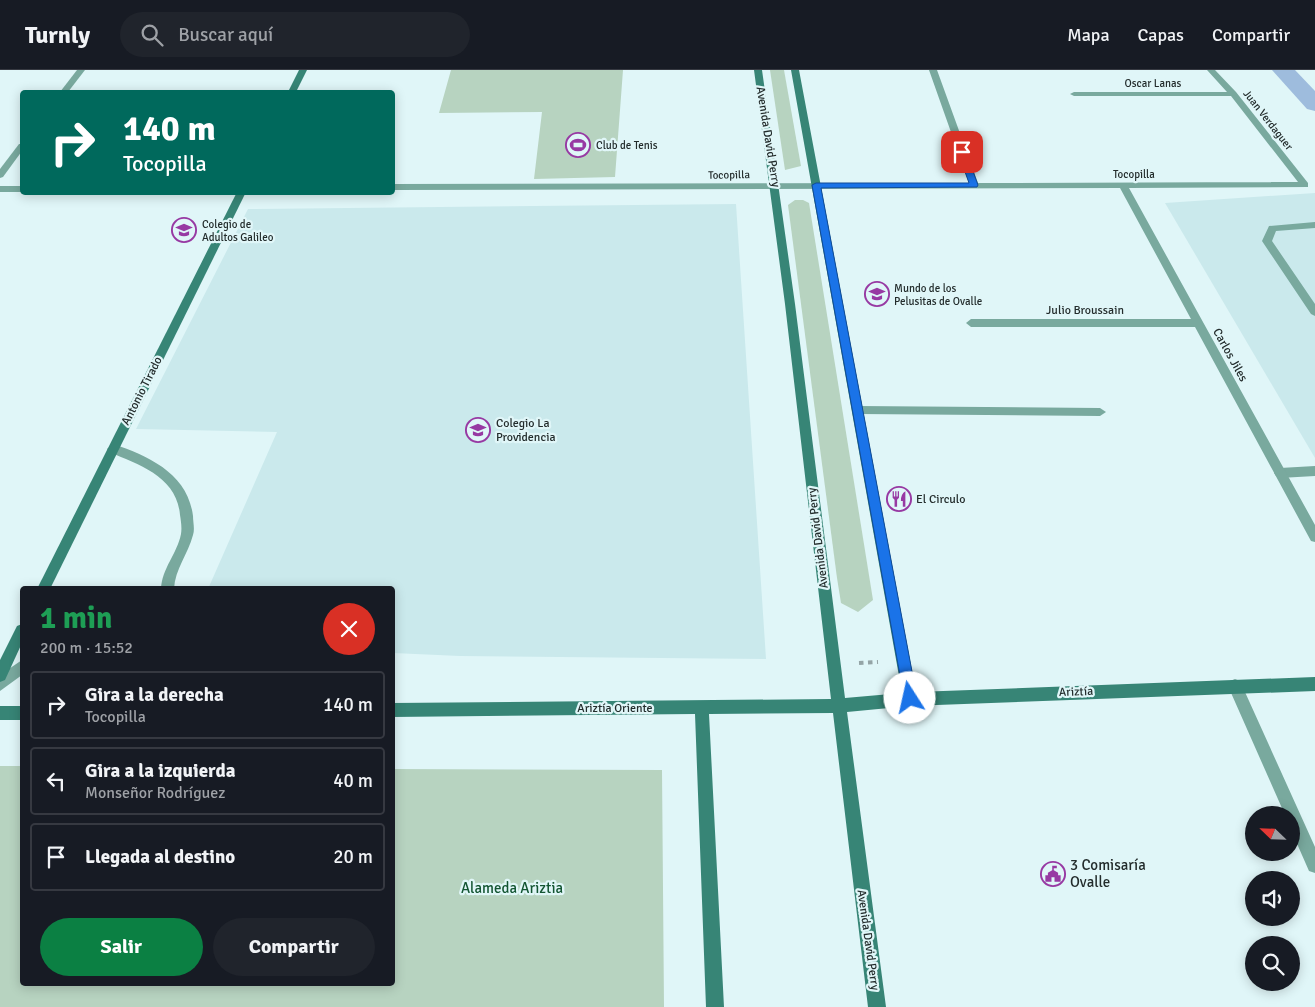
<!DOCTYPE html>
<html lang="es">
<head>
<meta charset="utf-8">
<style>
  body { margin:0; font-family:Signika,sans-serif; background:#20242c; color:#f1f3f6; height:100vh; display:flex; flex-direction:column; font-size:19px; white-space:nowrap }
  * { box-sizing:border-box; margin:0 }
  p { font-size:16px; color:#9ea1a6 }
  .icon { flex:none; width:28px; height:28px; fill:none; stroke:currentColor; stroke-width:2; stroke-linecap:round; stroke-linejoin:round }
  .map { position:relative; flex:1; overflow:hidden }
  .side { position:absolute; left:20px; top:516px; width:375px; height:400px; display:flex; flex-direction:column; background:#171b24; border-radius:5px; box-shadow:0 2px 12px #0003 }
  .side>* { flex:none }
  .hud { position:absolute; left:20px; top:20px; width:375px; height:105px; border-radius:5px; box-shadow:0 2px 12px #0003; background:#00695c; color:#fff; overflow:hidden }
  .needle { width:32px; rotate:293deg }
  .buttons { position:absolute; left:1245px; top:736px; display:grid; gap:10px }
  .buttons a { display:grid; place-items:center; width:55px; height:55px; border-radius:50%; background:#171b24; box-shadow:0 2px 12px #0003; font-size:25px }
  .pin { position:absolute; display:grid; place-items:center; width:42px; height:42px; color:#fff; margin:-21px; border-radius:10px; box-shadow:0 2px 8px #0006 }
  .me { position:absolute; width:55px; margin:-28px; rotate:350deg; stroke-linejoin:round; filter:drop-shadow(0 0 4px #0008) }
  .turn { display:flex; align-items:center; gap:18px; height:105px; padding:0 20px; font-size:22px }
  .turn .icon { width:65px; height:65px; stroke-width:2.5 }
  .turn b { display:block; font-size:35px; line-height:42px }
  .round { display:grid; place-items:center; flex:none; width:52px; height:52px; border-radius:26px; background:#20242c }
  .overview { display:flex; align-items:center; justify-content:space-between; height:85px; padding:0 20px }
  h1 { font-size:30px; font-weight:800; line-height:38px; color:#1e9e55 }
  .cta { display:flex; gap:10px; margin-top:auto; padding:10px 20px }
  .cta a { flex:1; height:58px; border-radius:30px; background:#0b8043; color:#fff; font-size:20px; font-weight:800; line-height:58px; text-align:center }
  .cta a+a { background:#20242c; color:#f1f3f6 }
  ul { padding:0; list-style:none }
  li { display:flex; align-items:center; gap:15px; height:68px; margin:0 10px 8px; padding:0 10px; border:2px solid #363941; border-radius:5px }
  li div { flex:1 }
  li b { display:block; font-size:19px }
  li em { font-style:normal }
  header { display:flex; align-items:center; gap:30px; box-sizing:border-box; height:70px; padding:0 25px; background:#171b24; border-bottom:1px solid #363941 }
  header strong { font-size:24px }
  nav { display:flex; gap:28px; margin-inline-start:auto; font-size:18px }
  .search { width:350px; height:45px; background:#20242c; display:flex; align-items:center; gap:12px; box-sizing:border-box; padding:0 18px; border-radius:28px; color:#9ea1a6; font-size:19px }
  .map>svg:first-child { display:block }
  .built { fill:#cae9ec }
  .green { fill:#b7d3c0 }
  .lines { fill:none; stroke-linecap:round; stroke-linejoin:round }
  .canal { fill:#9ebcdd; fill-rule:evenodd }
  .path { stroke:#94a4a6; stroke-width:4; stroke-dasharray:4.5 4.5; stroke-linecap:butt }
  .lane { fill:#79a99e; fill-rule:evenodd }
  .street { fill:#79a99e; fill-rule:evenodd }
  .secondary { fill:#378576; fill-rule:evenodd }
  .route { fill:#1a73e8; stroke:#114b97 }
  .labels { text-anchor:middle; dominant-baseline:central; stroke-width:4.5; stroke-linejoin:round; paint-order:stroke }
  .far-street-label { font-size:11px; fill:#232c2c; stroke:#e0f6f8 }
  .far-poi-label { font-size:11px; fill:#232c2c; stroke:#e0f6f8; text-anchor:start }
  .street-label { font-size:12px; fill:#232c2c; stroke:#e0f6f8 }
  .poi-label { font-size:12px; fill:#232c2c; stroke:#e0f6f8; text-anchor:start }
  .near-poi-label { font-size:15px; fill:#232c2c; stroke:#e0f6f8; text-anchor:start }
  .near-park-label { font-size:15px; fill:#135532; stroke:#e0f6f8 }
</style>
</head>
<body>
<header>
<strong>Turnly</strong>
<div class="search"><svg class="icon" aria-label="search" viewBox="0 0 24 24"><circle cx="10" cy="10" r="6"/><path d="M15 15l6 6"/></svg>Buscar aquí</div>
<nav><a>Mapa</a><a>Capas</a><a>Compartir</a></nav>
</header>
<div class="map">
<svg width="1315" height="937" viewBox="0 0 1315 937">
  <rect width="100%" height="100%" fill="#e0f6f8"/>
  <!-- built -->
  <g class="built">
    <polygon points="1315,123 1315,388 1165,133"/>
    <polygon points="736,134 766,589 460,586 393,583 392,519 208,519 277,362 136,359 248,139"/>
  </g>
  <!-- green -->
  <g class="green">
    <polygon points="451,0 623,0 615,107 534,109 542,42 439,43"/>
    <polygon points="770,0 784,0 801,96 785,100"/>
    <polygon points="795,130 803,130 809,133 873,530 858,542 841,533 837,508 788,135"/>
    <polygon points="0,696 22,696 22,914 392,914 393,699 662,700 664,937 0,937"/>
  </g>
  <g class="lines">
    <!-- canal -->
    <polygon class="canal" points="1272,0 1295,0 1315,21 1315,41 1307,39"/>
    <!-- path -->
    <polyline class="path" points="859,593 878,592"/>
    <!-- lane -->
    <g class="lane">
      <polygon points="1315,152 1315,158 1276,161 1272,171 1315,234 1315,246 1311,244 1262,171 1269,156"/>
      <polygon points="858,336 1100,338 1106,342 1100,346 858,344 852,340"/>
      <path d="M113,374c36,12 75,30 80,72 0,6 2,13 0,19 -5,19 -18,34 -19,54h-13c1,-21 16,-35 20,-55 1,-6 0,-13 -1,-19 -3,-38 -40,-50 -71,-63l-2,-3z"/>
      <polygon points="1315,396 1315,406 1280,408 1276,406 1274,403 1276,400 1280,398"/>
      <polygon points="22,590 22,605 0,621 0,605"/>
      <polygon points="1235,609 1240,611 1315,777 1315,803 1309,801 1291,760 1291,745 1285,745 1228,616 1230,611"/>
    </g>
    <!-- street -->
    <g class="street">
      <polygon points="77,0 85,0 68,22 60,22"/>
      <polygon points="929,0 937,0 978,113 1298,112 1231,26 1074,26 1070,24 1074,22 1227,22 1207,0 1215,0 1236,22 1308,113 1308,117 1129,118 1315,455 1315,472 1311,471 1195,257 971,257 966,253 971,249 1191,249 1120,118 392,120 392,114 969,113"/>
      <polygon points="19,74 22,74 22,81 3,107 0,108 0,99"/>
      <rect x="0" y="116" width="22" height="6"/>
    </g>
    <!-- secondary -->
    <g class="secondary">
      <polygon points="299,0 307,0 296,22 288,22"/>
      <polygon points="754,0 762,0 795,234 845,628 902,623 791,0 799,0 916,622 1315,607 1315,621 910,636 847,642 886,937 868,937 833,643 709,644 724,937 706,937 695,644 392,647 392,633 831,629 785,234"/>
      <polygon points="237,122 246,122 50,519 37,519"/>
      <polygon points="22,554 22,573 5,610 0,612 0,590 17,556"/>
      <rect x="0" y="636" width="22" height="14"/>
    </g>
  </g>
  <!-- route -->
  <polygon class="route" points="960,81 966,82 978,115 977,117 821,118 917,628 915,633 910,635 906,633 904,628 812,115 816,113 969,113 958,82"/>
  <!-- icons -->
  <defs>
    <symbol id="stadium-ring" viewBox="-11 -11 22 22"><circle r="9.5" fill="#e0f6f8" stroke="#9739a3" stroke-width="1.5"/><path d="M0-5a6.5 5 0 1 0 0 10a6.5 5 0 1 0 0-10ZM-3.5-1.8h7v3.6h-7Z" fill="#9739a3"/></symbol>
    <symbol id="school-ring" viewBox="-11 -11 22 22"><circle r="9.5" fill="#e0f6f8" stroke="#9739a3" stroke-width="1.5"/><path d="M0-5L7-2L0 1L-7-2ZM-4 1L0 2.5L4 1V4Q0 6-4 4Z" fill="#9739a3"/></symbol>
    <symbol id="restaurant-ring" viewBox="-11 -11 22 22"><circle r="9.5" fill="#e0f6f8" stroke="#9739a3" stroke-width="1.5"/><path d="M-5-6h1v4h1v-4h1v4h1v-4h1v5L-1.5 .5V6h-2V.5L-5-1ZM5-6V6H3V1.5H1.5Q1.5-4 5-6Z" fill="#9739a3"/></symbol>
    <symbol id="civic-ring" viewBox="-11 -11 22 22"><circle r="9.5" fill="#e0f6f8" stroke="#9739a3" stroke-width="1.5"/><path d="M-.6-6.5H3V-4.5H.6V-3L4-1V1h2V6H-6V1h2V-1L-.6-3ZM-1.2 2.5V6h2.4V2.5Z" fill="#9739a3"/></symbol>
  </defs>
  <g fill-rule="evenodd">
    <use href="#stadium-ring" x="564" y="61" width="28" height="28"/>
    <use href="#school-ring" x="170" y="146" width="28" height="28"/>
    <use href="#school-ring" x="863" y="210" width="28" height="28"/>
    <use href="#school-ring" x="464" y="346" width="28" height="28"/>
    <use href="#restaurant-ring" x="885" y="415" width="28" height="28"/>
    <use href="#civic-ring" x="1039" y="790" width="28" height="28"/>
  </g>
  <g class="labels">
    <!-- far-street labels -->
    <g class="far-street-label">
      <text x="1153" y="13">Oscar Lanas</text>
      <text transform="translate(1268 50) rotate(52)">Juan Verdaguer</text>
      <text x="1134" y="104">Tocopilla</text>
      <text transform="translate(729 105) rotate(-1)">Tocopilla</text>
    </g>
    <!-- far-poi labels -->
    <g class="far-poi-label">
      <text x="596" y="75">Club de Tenis</text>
      <text x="202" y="154">Colegio de<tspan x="202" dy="13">Adultos Galileo</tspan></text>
      <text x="894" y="218">Mundo de los<tspan x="894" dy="13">Pelusitas de Ovalle</tspan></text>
    </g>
    <!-- street labels -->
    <g class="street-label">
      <text transform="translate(768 67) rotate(81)">Avenida David Perry</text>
      <text x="1085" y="240">Julio Broussain</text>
      <text transform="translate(1230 285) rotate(61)">Carlos Jiles</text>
      <text transform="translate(142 321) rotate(-63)">Antonio Tirado</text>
      <text transform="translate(818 468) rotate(-97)">Avenida David Perry</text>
      <text transform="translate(1076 622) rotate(-2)">Ariztía</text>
      <text x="615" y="638">Ariztía Oriente</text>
      <text transform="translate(868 870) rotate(82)">Avenida David Perry</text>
    </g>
    <!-- poi labels -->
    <g class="poi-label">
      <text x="496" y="353">Colegio La<tspan x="496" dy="14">Providencia</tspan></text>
      <text x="916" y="429">El Circulo</text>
    </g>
    <!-- near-poi labels -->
    <g class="near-poi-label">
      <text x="1070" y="795">3 Comisaría<tspan x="1070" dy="17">Ovalle</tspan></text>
    </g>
    <!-- near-park labels -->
    <g class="near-park-label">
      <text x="512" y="818">Alameda Ariztia</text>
    </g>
  </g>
</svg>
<div class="buttons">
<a><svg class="needle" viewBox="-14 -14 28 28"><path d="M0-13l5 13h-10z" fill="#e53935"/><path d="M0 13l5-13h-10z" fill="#9ea1a6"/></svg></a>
<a><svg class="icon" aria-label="sound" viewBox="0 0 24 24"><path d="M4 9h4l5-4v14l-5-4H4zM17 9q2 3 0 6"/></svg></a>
<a><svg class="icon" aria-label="search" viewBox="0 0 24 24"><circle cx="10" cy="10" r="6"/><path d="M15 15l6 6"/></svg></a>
</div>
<div class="pin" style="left:962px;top:82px;background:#d93025"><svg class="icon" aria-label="arrive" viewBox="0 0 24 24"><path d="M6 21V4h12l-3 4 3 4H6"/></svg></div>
<svg class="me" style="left:910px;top:628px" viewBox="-20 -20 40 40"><circle r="19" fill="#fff"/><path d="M0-13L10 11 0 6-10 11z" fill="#1a73e8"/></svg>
<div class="hud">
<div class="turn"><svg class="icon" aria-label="right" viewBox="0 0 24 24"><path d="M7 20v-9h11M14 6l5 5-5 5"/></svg><div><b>140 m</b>Tocopilla</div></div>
</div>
<section class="side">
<div class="overview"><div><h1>1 min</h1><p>200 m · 15:52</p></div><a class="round" style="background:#d93025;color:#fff"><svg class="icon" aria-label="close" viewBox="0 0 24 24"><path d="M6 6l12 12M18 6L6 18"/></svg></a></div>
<ul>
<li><svg class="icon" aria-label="right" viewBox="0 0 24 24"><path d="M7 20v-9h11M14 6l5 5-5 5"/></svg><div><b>Gira a la derecha</b><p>Tocopilla</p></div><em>140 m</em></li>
<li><svg class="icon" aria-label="left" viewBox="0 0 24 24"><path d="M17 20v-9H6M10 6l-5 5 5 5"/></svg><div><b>Gira a la izquierda</b><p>Monseñor Rodríguez</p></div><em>40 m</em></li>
<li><svg class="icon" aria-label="arrive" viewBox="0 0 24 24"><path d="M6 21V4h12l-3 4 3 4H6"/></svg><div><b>Llegada al destino</b></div><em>20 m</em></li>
</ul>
<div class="cta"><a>Salir</a><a>Compartir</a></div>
</section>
</div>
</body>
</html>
